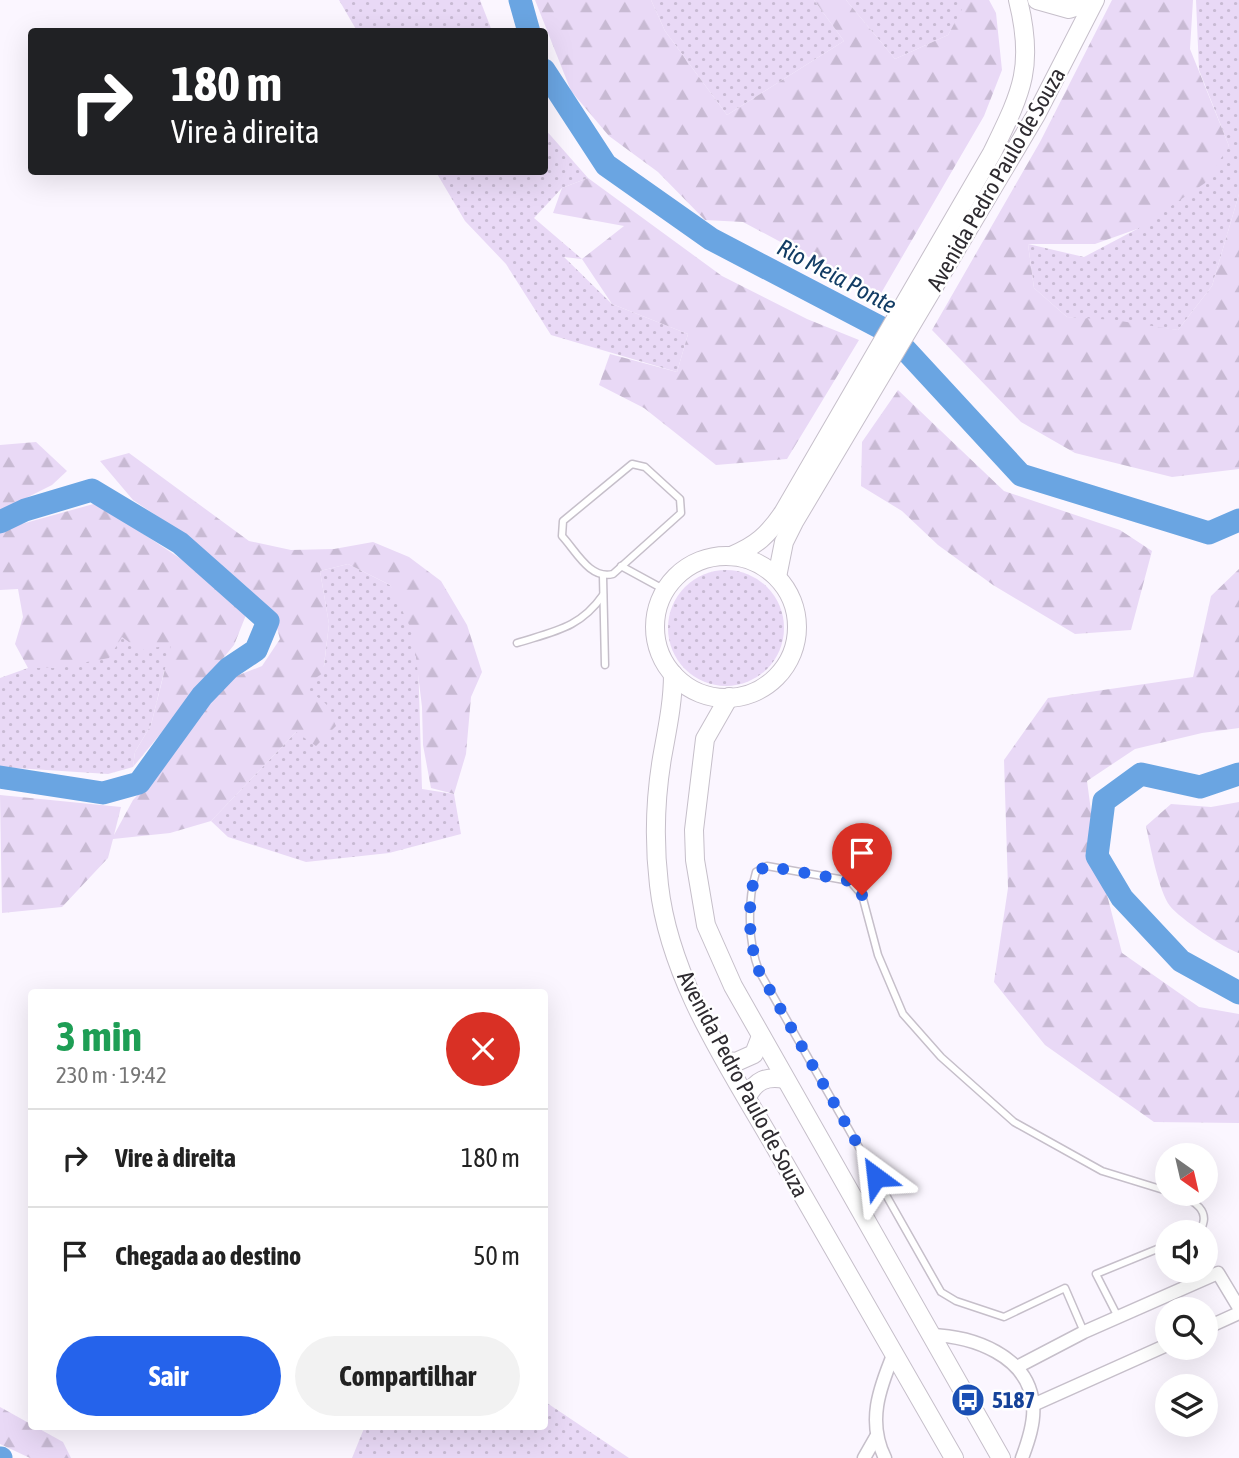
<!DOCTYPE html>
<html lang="pt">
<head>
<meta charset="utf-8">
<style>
  body { margin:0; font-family:"Asap Condensed",sans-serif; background:#f2f2f2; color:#222; height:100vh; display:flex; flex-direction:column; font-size:26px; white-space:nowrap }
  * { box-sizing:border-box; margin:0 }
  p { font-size:23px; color:#767676 }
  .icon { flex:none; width:38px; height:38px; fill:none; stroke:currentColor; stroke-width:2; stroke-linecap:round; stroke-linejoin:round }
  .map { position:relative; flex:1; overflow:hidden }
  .drawer { position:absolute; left:28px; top:989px; width:520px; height:441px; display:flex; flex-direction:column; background:#fff; border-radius:7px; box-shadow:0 7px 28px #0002 }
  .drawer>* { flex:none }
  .top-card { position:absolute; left:28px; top:28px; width:520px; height:147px; border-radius:7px; box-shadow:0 7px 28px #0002; background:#202124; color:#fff; overflow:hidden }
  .needle { width:46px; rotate:146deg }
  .buttons { position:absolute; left:1155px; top:1143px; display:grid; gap:14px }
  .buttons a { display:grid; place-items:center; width:63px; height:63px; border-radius:50%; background:#fff; box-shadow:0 7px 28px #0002; font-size:35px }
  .pin { position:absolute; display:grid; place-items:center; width:60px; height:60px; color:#fff; margin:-72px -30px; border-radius:50% 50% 50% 0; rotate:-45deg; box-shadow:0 0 7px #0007 }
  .pin .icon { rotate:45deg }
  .me { position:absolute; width:77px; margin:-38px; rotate:330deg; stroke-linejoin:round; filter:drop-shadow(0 0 5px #0008) }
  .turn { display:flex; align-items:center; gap:24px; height:147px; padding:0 28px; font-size:32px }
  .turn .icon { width:91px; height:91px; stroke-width:2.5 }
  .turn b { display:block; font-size:49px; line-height:60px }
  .round { display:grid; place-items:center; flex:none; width:74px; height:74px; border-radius:37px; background:#f2f2f2 }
  .overview { display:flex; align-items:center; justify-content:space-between; height:119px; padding:0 28px }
  h1 { font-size:42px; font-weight:700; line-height:52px; color:#1e9e55 }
  .cta { display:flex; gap:14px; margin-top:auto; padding:14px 28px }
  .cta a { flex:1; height:80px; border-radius:42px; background:#2563eb; color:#fff; font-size:28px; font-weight:700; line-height:80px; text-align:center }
  .cta a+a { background:#f2f2f2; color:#222 }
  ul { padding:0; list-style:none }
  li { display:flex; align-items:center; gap:21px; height:98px; padding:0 28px; border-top:2px solid #e0e0e0 }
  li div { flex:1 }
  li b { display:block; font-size:26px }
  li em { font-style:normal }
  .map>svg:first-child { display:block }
  .grass { fill:url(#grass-dots) }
  .forest { fill:url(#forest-firs) }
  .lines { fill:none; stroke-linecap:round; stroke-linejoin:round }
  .river { stroke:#6aa5e2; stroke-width:23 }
  .service-casing { stroke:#c6bfca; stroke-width:9 }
  .minor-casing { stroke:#c6bfca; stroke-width:15 }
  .secondary-casing { stroke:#c6bfca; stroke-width:20 }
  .service { stroke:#fff; stroke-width:6 }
  .minor { stroke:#fff; stroke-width:12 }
  .secondary { stroke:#fff; stroke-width:18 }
  .route { stroke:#2563eb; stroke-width:12; stroke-dasharray:0 21.6 }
  .labels { text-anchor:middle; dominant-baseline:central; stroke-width:5; stroke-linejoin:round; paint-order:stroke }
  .street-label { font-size:23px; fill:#2e2b30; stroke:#fff }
  .transit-label { font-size:23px; font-weight:bold; fill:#164399; stroke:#fff; text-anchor:start }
  .water-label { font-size:24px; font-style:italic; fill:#123c64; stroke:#fff }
</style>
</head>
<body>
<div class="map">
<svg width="1239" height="1458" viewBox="0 0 1239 1458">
  <defs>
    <pattern id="grass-dots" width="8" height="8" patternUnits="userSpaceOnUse" patternTransform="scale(1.75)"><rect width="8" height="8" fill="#e9d9f6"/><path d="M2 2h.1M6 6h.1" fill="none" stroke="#c8bad3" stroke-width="1.8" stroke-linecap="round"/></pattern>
    <pattern id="forest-firs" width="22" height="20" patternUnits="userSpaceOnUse" patternTransform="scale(1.75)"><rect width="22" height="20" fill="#e9d9f6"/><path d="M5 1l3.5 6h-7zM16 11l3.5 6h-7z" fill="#c8bad3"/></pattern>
  </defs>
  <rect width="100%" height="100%" fill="#fbf6ff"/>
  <!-- grass -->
  <g class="grass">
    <polygon points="339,0 480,0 492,31 357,31"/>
    <polygon points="651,0 814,0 844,41 727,115 665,31"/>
    <polygon points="846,0 968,0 948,35 895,59"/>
    <polygon points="1196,0 1239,0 1239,194 1212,286 1178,330 1067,317 1034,288 1028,244 1084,257 1137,229 1229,146 1199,70"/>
    <polygon points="544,128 588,178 562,188 534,218 582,259 564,257 612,304 688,334 677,372 551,335 506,264 465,221 436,172 544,172"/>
    <polygon points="348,564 390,585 417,626 422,789 454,794 461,834 389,853 306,862 228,837 211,821 296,732 303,686 324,666 329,624 320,571"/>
    <circle cx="726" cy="628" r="58"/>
    <polygon points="121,636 178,639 164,672 151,725 135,752 133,767 108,774 0,767 0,678 28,668 54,668"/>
    <polygon points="544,1401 629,1458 352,1458 365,1426 544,1426"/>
  </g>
  <!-- forest -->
  <g class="forest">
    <polygon points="535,0 651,0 665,31 727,115 844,41 814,0 846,0 895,59 948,35 967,0 989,0 996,13 1002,70 984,116 880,295 743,222 705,220 658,172 609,136 571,91"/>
    <polygon points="1112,0 1193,0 1190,49 1229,146 1205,183 1137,229 1095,244 1028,244 1034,288 1067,317 1114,320 1178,330 1212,286 1239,194 1239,469 1172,477 1075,453 1021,422 932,330 1040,142"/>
    <polygon points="588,178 722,276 807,319 859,340 787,459 716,465 644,408 599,385 610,354 677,372 688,334 612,304 582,259 624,226 553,213 562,188"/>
    <polygon points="898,390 1004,491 1120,530 1152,551 1131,630 1075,634 993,585 938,545 902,511 861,486 862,442"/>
    <polygon points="36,442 67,471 52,485 0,511 0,445"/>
    <polygon points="129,453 249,541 291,550 334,549 373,542 409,557 441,581 467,625 482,672 471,697 466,754 454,794 431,788 423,745 422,707 413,633 390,585 348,564 320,571 329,624 323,673 304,686 326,704 336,726 316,746 296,732 211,821 170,833 113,839 108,858 62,907 2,913 0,795 121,807 114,835 133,800 159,773 204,707 234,677 262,666 280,639 274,617 247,587 169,524 133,500 100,461"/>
    <polygon points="97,503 250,605 234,645 133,767 135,752 151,725 171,645 140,650 122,637 109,658 54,668 28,668 15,644 23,617 18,589 0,590 0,530"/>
    <polygon points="1239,569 1239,728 1202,733 1135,749 1087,781 1097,856 1122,953 1199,1007 1239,1014 1239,1123 1154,1122 1045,1045 994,982 1008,888 1004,760 1048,698 1193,677 1211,596"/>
    <path d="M1239,802v151c-14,-4 -60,-35 -69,-47 -11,-14 -20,-61 -24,-80l25,-22 40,3z"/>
    <polygon points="0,1407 63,1442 71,1458 30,1458 0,1444"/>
  </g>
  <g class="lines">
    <!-- river -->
    <g class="river">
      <polyline points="520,0 529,32"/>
      <polyline points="544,70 606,165 711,239 889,332 1021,475 1209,533 1239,520"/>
      <polyline points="0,522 25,510 92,490 180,543 268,621 256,650 229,668 202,696 139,783 103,793 0,777"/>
      <polyline points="1239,774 1200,787 1141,774 1104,801 1097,856 1122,898 1181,961 1239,993"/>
      <polyline points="0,1458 1,1458"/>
    </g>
    <defs>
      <g id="service">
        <path d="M632,464l13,3 35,32 1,14 -68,61c-23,6 -37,-23 -51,-38l1,-15z"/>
        <polyline points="621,566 665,590"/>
        <polyline points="603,576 605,665"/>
        <path d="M517,643c38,-12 63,-15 86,-48"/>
        <path d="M1175,1194c19,6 38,17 24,38"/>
        <polyline points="1118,1317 1096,1274 1167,1245"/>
        <path d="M1084,1332l-19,-44 -61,29 -48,-16 -15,-9 -182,-321c-11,-29 -12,-69 -3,-99l11,-6 83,15 12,14 16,60 25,59 38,43 73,65 88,49 65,20"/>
      </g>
      <g id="minor">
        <polyline points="1206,1328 1239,1313"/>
        <path d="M930,1335c42,1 99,20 103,70 2,17 -5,37 -11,53"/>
        <polyline points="1017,1367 1084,1332 1218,1273 1239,1308"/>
        <polyline points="1033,1405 1167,1345"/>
        <polyline points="864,1458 876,1437"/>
        <path d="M885,1458c-18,-36 -6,-69 9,-105"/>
      </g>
      <g id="secondary">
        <polyline points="1037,0 1069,9 1094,1"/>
        <path d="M731,556c25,-10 37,-21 52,-43l209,-360c29,-60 43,-85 26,-153"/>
        <circle cx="726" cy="627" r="71"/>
        <polyline points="777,577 784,542 794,522 1036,115 1095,0"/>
        <path d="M673,674c0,29 -6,56 -11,84 -7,42 -8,85 -3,127 11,99 75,189 123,274 57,100 115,199 172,299"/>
        <polyline points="729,697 705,739 694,830 695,860 706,925 733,986 1001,1458"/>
        <polyline points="727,1061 736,1062 754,1054 761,1036"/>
        <path d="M747,1097c9,-17 19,-21 38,-18"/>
      </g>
    </defs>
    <!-- service casing -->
    <use href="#service" class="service-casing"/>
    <!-- minor casing -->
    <use href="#minor" class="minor-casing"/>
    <!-- secondary casing -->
    <use href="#secondary" class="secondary-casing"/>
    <!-- service -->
    <use href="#service" class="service"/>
    <!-- minor -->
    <use href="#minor" class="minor"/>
    <!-- secondary -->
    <use href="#secondary" class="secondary"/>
  </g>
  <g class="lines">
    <!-- route -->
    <path class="route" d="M862,895l-12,-14 -83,-15 -11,6c-9,30 -8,70 3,99l117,206"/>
  </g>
  <!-- icons -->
  <defs>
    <symbol id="bus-disc" viewBox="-11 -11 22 22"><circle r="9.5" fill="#1a4fb4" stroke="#fff"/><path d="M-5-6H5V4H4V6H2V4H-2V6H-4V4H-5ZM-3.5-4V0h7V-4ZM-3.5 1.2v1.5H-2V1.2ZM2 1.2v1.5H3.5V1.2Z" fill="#fff"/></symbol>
  </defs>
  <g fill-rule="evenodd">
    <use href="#bus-disc" x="949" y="1381" width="38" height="38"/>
  </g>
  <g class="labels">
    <!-- street labels -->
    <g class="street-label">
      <text transform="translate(996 179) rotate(-60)">Avenida Pedro Paulo de Souza</text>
      <text transform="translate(743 1084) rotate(62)">Avenida Pedro Paulo de Souza</text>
    </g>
    <!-- transit labels -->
    <g class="transit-label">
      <text x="992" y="1400">5187</text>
    </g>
    <!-- water labels -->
    <g class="water-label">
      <text transform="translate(837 276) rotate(28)">Rio Meia Ponte</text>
    </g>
  </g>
</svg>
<div class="buttons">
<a><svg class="needle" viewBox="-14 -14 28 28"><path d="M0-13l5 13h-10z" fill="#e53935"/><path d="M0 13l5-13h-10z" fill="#767676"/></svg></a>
<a><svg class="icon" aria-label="sound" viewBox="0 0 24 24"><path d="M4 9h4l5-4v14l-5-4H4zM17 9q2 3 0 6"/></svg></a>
<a><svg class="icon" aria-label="search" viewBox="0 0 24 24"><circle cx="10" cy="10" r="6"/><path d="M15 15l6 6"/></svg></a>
<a><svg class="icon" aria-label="layers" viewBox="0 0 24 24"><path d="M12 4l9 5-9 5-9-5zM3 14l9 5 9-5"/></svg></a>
</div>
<div class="pin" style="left:862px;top:895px;background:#d93025"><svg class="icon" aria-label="arrive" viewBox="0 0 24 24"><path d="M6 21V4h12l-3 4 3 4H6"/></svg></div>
<svg class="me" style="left:876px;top:1177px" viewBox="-20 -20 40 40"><path d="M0-17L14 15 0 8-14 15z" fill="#2563eb" stroke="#fff" stroke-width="4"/></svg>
<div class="top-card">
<div class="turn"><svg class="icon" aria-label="right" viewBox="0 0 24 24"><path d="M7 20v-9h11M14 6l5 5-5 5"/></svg><div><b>180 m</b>Vire à direita</div></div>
</div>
<section class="drawer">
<div class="overview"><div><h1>3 min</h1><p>230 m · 19:42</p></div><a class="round" style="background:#d93025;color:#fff"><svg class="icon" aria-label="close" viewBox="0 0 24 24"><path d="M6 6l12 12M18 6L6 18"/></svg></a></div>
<ul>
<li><svg class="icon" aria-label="right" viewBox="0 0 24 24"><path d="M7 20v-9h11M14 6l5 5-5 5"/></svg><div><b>Vire à direita</b></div><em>180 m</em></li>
<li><svg class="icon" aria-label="arrive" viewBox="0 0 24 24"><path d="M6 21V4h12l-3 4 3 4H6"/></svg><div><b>Chegada ao destino</b></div><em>50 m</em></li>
</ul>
<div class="cta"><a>Sair</a><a>Compartilhar</a></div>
</section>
</div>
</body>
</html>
